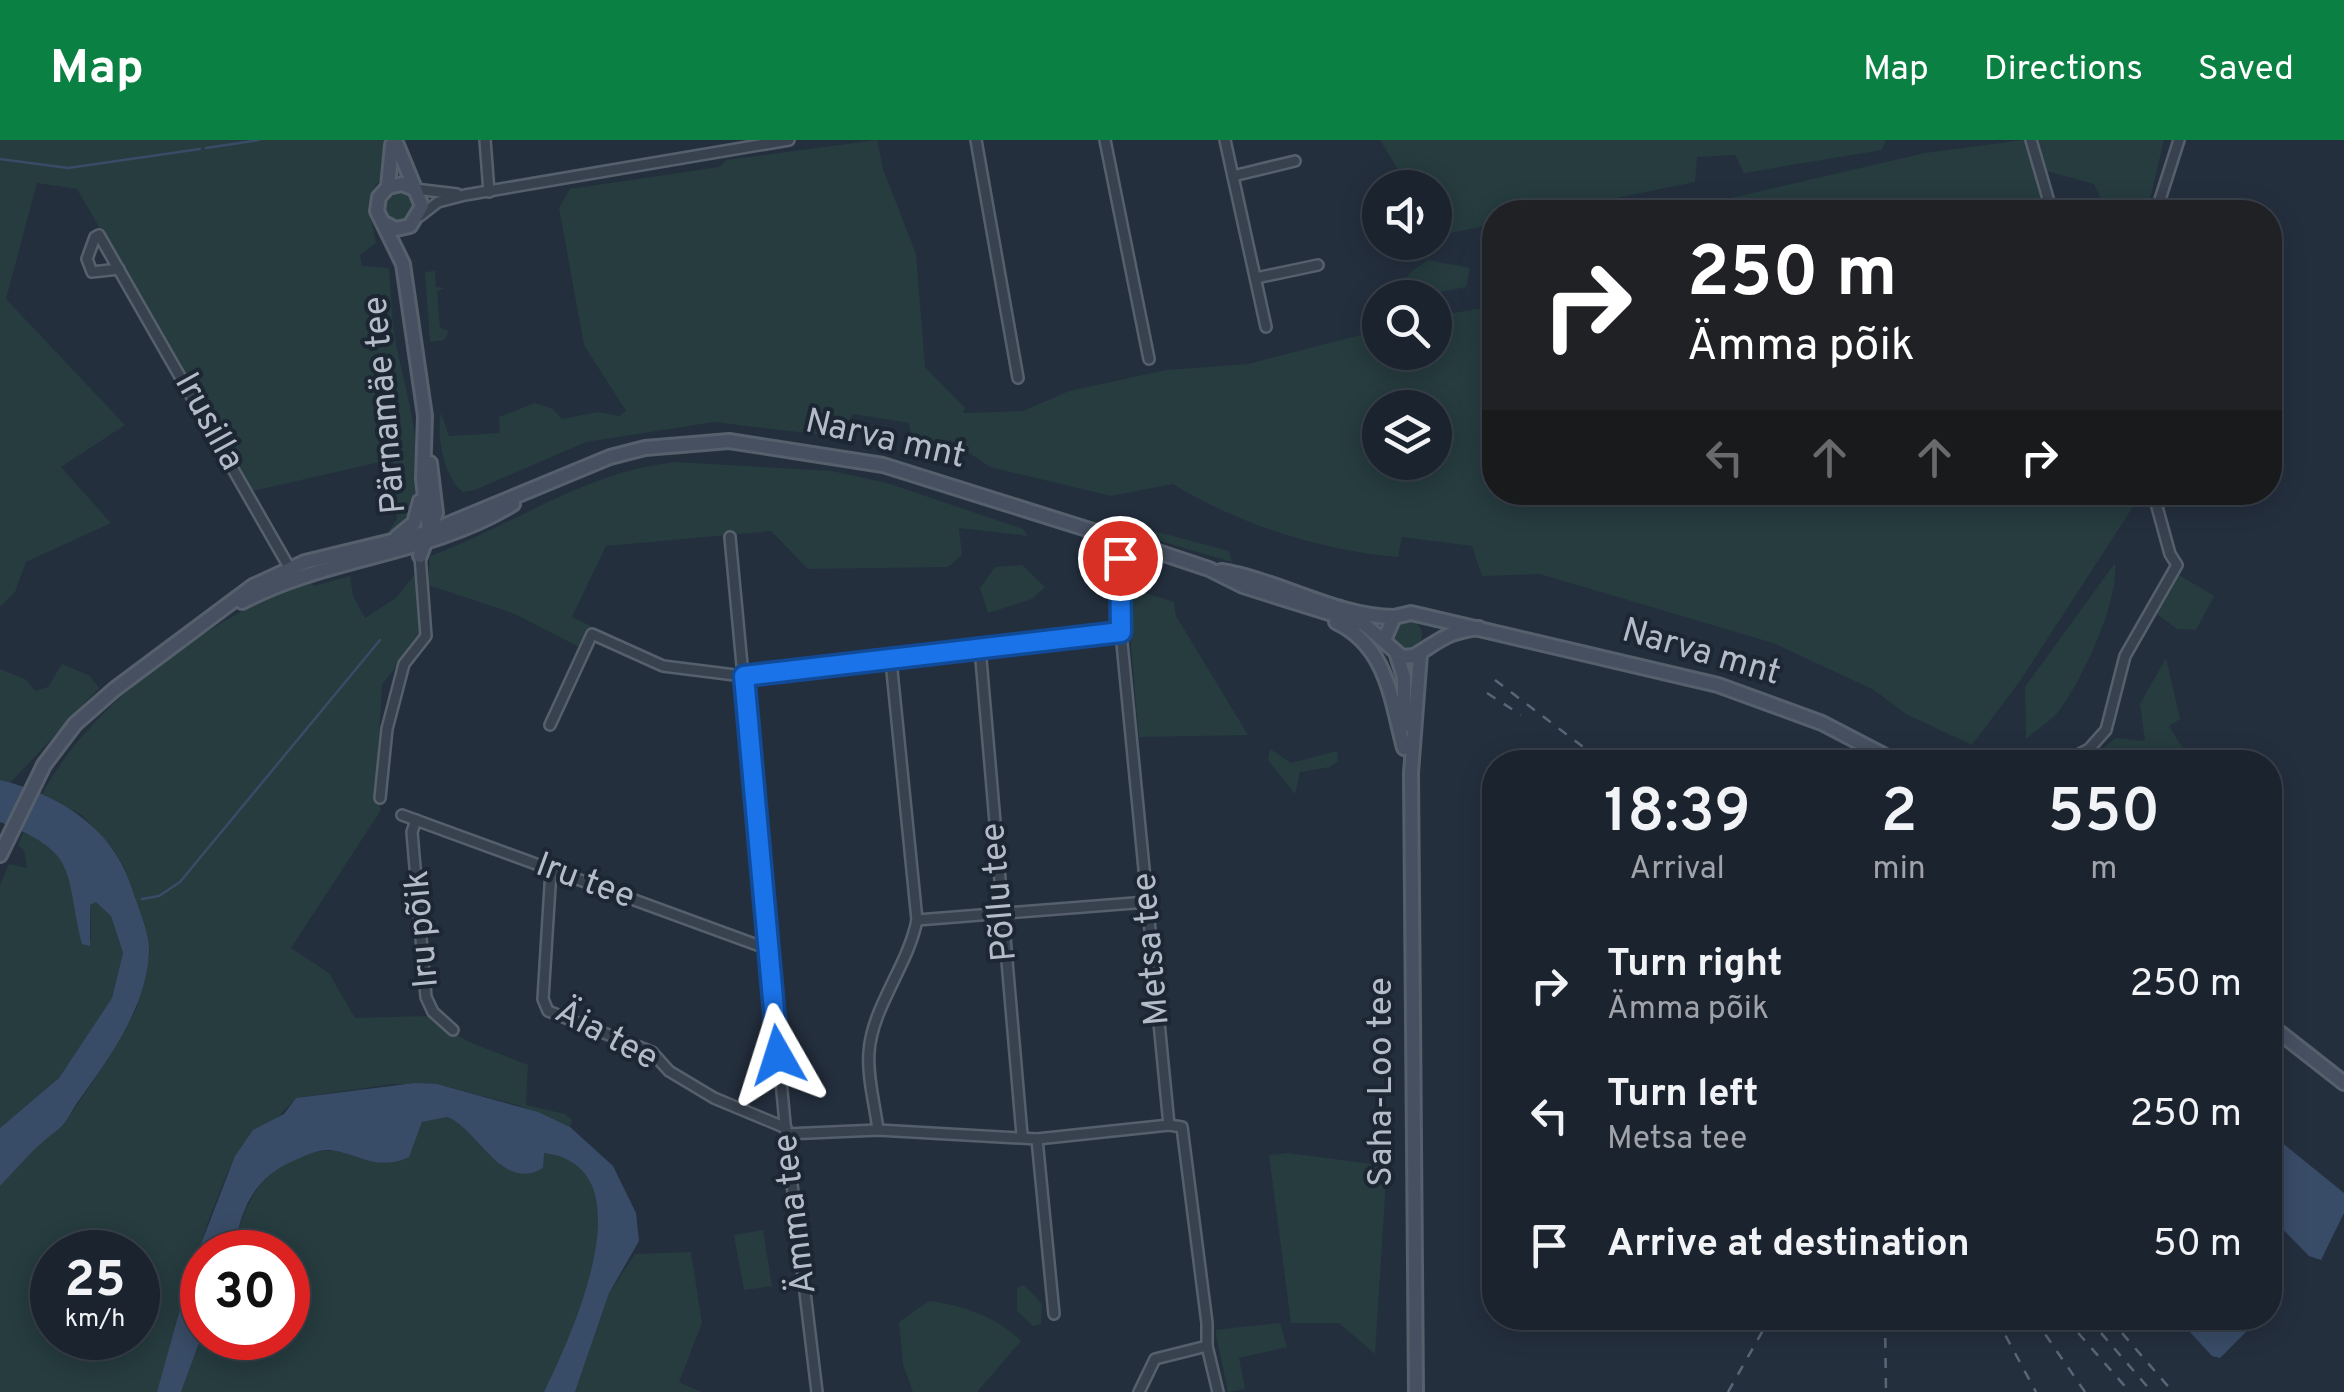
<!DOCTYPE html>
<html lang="en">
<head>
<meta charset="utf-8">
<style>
  body { margin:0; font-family:Overpass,sans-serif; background:#282f3a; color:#f1f3f6; height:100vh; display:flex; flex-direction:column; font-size:38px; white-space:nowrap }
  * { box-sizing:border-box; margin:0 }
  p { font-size:32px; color:#a0a4aa }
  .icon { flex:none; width:55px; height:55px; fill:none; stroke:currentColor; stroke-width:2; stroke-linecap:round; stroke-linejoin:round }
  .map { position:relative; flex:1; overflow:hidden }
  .drawer { position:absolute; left:1482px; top:610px; width:800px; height:580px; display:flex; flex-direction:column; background:#1b232e; border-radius:40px; box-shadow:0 5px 25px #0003,0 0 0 2px #39404a }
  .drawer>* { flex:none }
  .guide { position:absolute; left:1482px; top:60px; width:800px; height:305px; border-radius:40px; box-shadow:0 5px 25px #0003,0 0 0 2px #39404a; background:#202124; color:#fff; overflow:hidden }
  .fabs { position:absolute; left:1362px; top:30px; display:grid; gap:20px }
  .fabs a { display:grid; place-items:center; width:90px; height:90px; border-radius:50%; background:#1b232e; box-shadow:0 5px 25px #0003,0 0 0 2px #39404a; font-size:50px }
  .speed { position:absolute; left:30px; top:1090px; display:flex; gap:20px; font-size:50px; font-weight:700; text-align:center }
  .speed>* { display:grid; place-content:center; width:130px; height:130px; border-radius:50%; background:#1b232e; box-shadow:0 5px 25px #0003,0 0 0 2px #39404a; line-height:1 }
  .speed small { font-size:25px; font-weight:400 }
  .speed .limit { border:15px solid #d22; background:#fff; color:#111 }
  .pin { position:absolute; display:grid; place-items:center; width:85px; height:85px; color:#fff; margin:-42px; border:5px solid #fff; border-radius:50%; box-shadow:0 2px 10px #0007 }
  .me { position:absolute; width:110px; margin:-55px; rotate:354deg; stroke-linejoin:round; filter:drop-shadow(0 0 8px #0008) }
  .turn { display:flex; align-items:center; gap:35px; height:210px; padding:0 40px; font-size:45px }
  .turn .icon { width:130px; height:130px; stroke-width:2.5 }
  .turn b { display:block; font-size:70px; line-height:85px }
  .lanes { display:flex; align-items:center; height:95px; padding:0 40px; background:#0003; justify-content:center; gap:50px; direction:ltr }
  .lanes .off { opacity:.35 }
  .eta { display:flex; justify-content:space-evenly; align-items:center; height:170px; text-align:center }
  .eta b { font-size:60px; font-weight:600; line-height:70px }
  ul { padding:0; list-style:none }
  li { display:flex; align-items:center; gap:30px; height:130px; padding:0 40px }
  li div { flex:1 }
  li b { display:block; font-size:38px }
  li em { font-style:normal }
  header { display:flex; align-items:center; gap:60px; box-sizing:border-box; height:140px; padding:0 50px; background:#0b8043; color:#fff }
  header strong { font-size:48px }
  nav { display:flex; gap:55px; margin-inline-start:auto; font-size:35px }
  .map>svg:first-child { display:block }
  .green { fill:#263c3f; fill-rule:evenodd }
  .water { fill:#394c67 }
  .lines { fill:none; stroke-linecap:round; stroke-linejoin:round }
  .stream { stroke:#394c67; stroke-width:2.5 }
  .street-casing { stroke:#565f6c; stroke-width:14 }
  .secondary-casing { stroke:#565f6c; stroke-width:18 }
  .street { stroke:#38414e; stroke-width:9 }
  .secondary { stroke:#465061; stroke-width:12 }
  .rail { stroke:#5a6575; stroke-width:2.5; stroke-dasharray:10 10; stroke-linecap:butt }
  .route-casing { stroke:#114b97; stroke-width:25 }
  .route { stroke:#1a73e8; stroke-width:18 }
  .labels { text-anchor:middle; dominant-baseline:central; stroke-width:8; stroke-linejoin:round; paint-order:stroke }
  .street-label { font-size:35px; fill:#b4bcc9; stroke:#1d2633 }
</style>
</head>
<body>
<header>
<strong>Map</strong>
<nav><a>Map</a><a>Directions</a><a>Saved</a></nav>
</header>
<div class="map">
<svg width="2344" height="1252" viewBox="0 0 2344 1252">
  <rect width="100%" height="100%" fill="#242f3e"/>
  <!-- green -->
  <g class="green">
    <path d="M0,0h385l2,34c-26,19 -16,42 -11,69l-16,12 2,11 27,2c2,23 2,46 6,69 8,53 52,169 -11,200l13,-18 -4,-60 -140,32 -176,-302 -40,-6 -31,116 119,126 -64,42 50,56 -85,39 -11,30 -15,15z"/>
    <path d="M877,0l6,29 33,85 9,113 40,41 -2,5 60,-2 46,-20 97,-21 82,-6 132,-34v22h55v-36l60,-10v186l647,1 -122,188 -48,64 -66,-31 -32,-24 -101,-47 -233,-69 -58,2 -10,-30 -70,-9 -4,20c-75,-6 -161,-33 -225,-73l-62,12 -121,-29 -40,-27 -8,16h-19l-11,-13 -3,-20 -56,-9 -13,23 -126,-15 -128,20 -111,48 -12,2c-19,-14 -27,-57 -22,-79l8,23 51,-3 -1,-16 36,-14 18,6 9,10 36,-7 21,4 7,-5 -42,-66 -25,-137 11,-19 149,-22 7,-7zM1380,268h55v54h-55z"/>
    <polygon points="1380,0 1886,0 1882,10 1744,33 1735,15 1697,17 1695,42 1548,72 1495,72 1495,84 1435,96 1435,48 1390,47 1397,28"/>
    <polygon points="2023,0 2164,0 2147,72 2107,72 2094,44 2036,28 2044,72 1738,72 1726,59 1925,13"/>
    <circle cx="399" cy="66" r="15"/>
    <path d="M1428,120l42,8 -4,19 -26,5 -5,5h-31c-5,-20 9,-27 24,-37z"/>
    <polygon points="435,131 436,147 444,148 437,151 440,188 449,191 444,200 430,202 425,132"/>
    <path d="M676,322l156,9 55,12 136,46 5,7 -69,-8 3,27 -14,12 -140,2 -37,-38 -165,15 -34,71 19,9 -10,22 -66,-34 -87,-29 2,-29c83,-30 155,-85 246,-94z"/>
    <polygon points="1146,389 1229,411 1232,422 1143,396"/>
    <path d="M2115,423c4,38 -31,113 -54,145 -8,12 -24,21 -35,31l-1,-52z"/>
    <polygon points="1022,425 1045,447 1032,459 988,473 980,448 995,427"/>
    <path d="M415,434l7,62 -40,48 -6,110 5,16 -90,138 38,25 26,45 73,-2 39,25 61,24 -2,40 39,9 7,6 -2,7 -50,-21 -83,-22h-44l-97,14 -67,71 -20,50 -52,173h-157v-206l45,-51 17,-8 34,-50 40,-67 14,-59 -26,-84 -11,-18 -31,-34 -40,-21c51,-94 168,-176 267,-213l5,5 36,-10 3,20 12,22 31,-20zM52,1112h86v86h-86z"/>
    <polygon points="2179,435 2214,456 2196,490 2177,489 2158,475 2158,467"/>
    <polygon points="1145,453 1174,462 1176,476 1248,595 1139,597 1127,463 1132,455"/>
    <circle cx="1407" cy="495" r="15"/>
    <polygon points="2166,518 2180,579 2169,586 2191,622 2087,622 2115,598 2145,601 2140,564"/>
    <polygon points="62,524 90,536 99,548 10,643 0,640 0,529 25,539 35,551 48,547"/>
    <polygon points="1270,609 1291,623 1337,611 1338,621 1330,627 1300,632 1295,654 1268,620"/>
    <path d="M24,691c47,18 53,66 67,110l-1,-36 6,-4 15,15 12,37 -11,45 -53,80 -59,50v-243l9,-21 18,4 -3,-18 -6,-5z"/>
    <path d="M447,977c31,11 36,49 80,57l17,-21c109,12 25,187 0,239h-363l21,-56 86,2v-86h-54c9,-62 47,-111 116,-100 29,5 27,20 59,4l13,-34z"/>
    <polygon points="1288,1013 1387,1026 1375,1214 1339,1183 1291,1183 1269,1015"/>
    <polygon points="763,1090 772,1146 744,1150 734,1095"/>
    <polygon points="691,1112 702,1183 679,1242 701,1252 575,1252 609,1153 635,1114"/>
    <polygon points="1024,1145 1042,1164 1041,1184 1033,1186 1017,1171 1017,1148"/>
    <path d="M929,1161c33,4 68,16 92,40l-44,51h-64l-10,-27 -4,-43z"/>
    <polygon points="1280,1183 1287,1207 1239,1218 1245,1249 1228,1252 1215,1190"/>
  </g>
  <!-- water -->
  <g class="water">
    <path d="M0,640c58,14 112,47 131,106 6,19 19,47 18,66 -3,57 -40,106 -72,151 -5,7 -10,19 -17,25 -27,20 -37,34 -60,58v-58l59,-50 53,-80 11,-45 -12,-37 -15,-14 -6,3v41l-8,-2c-18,-74 -2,-91 -82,-122z"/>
    <path d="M415,943l22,1 101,28 32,15 43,39 23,47 3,28 -30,52 -34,99h-31c25,-52 108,-226 0,-239l-1,15c-42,25 -64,-39 -96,-51l-25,5 -13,35c-33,15 -48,-3 -79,-7 -12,-1 -26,6 -37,11 -39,17 -54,49 -58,91h-33v83l-21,57h-24l34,-122 44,-114 18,-26 31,-16 12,-16z"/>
    <polygon points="2270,993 2344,1053 2344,1073 2321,1120 2309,1116 2270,1076"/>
    <polygon points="2177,1178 2260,1178 2220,1218 2212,1216"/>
  </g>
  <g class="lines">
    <!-- stream -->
    <g class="stream">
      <polyline points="206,8 259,0"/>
      <polyline points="0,19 68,28 200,9"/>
      <polyline points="142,759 159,756 180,742 380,500"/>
    </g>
    <defs>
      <g id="street">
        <polyline points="485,0 489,52"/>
        <polyline points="976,0 1018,238"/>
        <polyline points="1105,0 1149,219"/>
        <polyline points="1225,0 1266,187"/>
        <polyline points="2031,0 2052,72"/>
        <polyline points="1233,36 1295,21"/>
        <polyline points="415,49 457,54"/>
        <polyline points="2156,72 2179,0"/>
        <polyline points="420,76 438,62 465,55 789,0"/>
        <polyline points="119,129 92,132 87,119 95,97 99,95 293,434"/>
        <polyline points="1256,138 1318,125"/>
        <polyline points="730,397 786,994 817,1252"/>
        <polyline points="1125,401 1118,428 1121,493 1169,985 1182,987 1207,1183 1207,1206 1155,1219 1139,1252"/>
        <polyline points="980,508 1022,995"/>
        <polyline points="550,585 592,494 663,526 743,536 1121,493"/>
        <polyline points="2065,622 2089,609 2106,590 2125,516 2177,425 2170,414 2153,352"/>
        <polyline points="380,658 387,589 404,524 426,496 420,416"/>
        <polyline points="402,675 768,809"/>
        <polyline points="416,680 412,692 426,857 433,872 453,890"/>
        <polyline points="551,730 543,859 548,871 652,912 669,931 714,958 786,988"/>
        <polyline points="917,780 1147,762"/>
        <path d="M878,990c-3,-25 -11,-53 -9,-78 3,-45 39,-86 48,-132l-26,-259"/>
        <polyline points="786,994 878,990 1037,999 1169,985"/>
        <polyline points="1037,999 1054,1174"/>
        <polyline points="1207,1206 1218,1252"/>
      </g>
      <g id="secondary">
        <polyline points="388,47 392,5"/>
        <polyline points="415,49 402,44 388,47 379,57 377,71 403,124 425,276 423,339 429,392"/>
        <polyline points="386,84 396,89 410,86 422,66 395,0"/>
        <polyline points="397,397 414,383 420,361"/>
        <polyline points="420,416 436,373 430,323"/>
        <path d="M1221,431c58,9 113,45 173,46"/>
        <path d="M242,462c87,-46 186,-46 271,-98"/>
        <path d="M1336,482c51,24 55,77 68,126"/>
        <polyline points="1385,498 1394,477 1411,473 1718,545 1822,583 1897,622"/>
        <polyline points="1397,515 1404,537 1404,586"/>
        <path d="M0,715l44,-90 31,-41 40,-35 138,-103 52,-24 124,-30 181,-75 35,-9 84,-7 154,24 242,76 84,28 34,17 121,38 38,33 12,-1c26,-15 31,-24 65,-28"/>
        <polyline points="2270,885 2344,943"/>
        <polyline points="1416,1252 1411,633 1420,514"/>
      </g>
    </defs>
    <!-- street casing -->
    <use href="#street" class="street-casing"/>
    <!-- secondary casing -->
    <use href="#secondary" class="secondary-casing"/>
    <!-- street -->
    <use href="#street" class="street"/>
    <!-- secondary -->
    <use href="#secondary" class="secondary"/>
    <!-- rail -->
    <g class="rail">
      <polyline points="1495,540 1603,622"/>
      <polyline points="1487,553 1521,575"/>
      <polyline points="1885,1178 1886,1252"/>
      <polyline points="1996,1178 2036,1252"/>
      <polyline points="2034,1178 2085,1252"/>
      <polyline points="2065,1178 2130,1252"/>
      <polyline points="2088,1178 2152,1252"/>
      <polyline points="2109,1178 2173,1252"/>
      <polyline points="1728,1252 1770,1178"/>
    </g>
  </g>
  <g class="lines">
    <defs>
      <polyline id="route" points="778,915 744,536 1121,492 1120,418"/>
    </defs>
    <!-- route casing -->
    <use href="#route" class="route-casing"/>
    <!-- route -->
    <use href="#route" class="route"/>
  </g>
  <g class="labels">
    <!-- street labels -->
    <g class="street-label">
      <text transform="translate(386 265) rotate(-95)">Pärnamäe tee</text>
      <text transform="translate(208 282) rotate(61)">Irusilla</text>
      <text transform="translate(885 300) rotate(13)">Narva mnt</text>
      <text transform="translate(1701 513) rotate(16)">Narva mnt</text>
      <text transform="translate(585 742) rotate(20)">Iru tee</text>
      <text transform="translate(1000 752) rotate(-95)">Põllu tee</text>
      <text transform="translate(423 789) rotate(-95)">Iru põik</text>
      <text transform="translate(1152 809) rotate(-95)">Metsa tee</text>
      <text transform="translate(606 896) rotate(28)">Äia tee</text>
      <text transform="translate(1382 942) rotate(-90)">Saha-Loo tee</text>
      <text transform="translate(796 1074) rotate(-97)">Ämma tee</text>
    </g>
  </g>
</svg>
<div class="fabs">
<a><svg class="icon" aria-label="sound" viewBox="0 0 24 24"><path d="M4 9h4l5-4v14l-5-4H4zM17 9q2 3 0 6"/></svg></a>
<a><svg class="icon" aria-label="search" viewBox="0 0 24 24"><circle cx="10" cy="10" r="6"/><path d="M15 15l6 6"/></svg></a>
<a><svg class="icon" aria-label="layers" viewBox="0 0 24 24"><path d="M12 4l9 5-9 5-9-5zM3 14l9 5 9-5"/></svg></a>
</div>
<div class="speed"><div>25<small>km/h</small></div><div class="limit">30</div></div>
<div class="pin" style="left:1120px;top:418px;background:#d93025"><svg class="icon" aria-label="arrive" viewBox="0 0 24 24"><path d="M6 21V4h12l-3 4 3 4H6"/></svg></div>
<svg class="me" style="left:778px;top:915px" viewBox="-20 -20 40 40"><path d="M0-17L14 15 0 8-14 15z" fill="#1a73e8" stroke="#fff" stroke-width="4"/></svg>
<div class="guide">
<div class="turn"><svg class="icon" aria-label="right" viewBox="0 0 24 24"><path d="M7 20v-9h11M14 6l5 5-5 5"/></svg><div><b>250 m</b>Ämma põik</div></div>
<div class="lanes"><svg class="icon off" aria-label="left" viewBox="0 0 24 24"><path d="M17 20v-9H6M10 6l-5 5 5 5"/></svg><svg class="icon off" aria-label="ahead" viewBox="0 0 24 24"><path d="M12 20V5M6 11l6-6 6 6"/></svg><svg class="icon off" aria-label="ahead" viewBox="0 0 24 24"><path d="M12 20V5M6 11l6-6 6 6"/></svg><svg class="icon" aria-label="right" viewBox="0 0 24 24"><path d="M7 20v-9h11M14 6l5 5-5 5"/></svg></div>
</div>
<section class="drawer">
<div class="eta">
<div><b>18:39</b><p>Arrival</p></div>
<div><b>2</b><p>min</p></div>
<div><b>550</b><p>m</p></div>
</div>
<ul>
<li><svg class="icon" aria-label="right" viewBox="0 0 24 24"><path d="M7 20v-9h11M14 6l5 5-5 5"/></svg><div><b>Turn right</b><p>Ämma põik</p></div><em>250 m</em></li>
<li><svg class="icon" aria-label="left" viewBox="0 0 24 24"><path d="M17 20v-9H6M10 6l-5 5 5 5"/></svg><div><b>Turn left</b><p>Metsa tee</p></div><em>250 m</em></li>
<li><svg class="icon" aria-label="arrive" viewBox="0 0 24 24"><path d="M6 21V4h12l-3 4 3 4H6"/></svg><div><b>Arrive at destination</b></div><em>50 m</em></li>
</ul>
</section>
</div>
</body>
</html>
